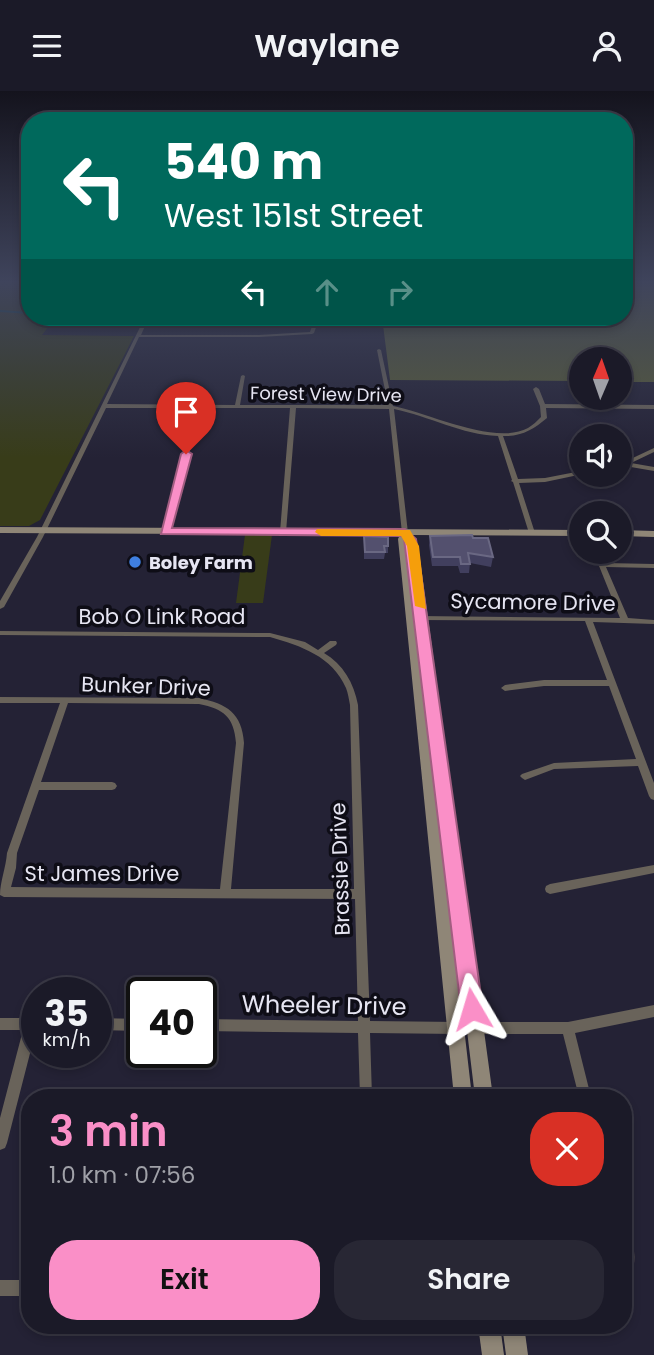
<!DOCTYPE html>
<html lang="en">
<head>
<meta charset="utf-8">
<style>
  body { margin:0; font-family:Poppins,sans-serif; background:#282734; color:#f1f3f6; height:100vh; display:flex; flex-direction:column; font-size:26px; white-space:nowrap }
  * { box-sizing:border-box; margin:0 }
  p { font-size:23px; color:#a0a1a8 }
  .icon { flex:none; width:38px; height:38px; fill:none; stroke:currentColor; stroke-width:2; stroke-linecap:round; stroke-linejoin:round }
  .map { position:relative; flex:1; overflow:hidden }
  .sheet { position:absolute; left:21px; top:998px; width:611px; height:245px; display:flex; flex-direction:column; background:#1b1a28; border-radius:28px; box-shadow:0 4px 10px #0003,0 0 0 2px #393845 }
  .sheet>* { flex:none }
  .guide { position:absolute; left:21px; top:21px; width:612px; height:214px; border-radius:28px; box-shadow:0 4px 10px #0003,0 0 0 2px #393845; background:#00695c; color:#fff; overflow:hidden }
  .needle { width:46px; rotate:2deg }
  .fabs { position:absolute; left:569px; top:256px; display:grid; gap:14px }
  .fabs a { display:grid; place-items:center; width:63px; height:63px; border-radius:50%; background:#1b1a28; box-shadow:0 4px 10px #0003,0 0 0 2px #393845; font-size:35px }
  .speed { position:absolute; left:21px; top:886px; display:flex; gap:14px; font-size:35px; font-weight:700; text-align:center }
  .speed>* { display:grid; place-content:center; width:91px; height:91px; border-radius:50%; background:#1b1a28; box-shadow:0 4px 10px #0003,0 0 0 2px #393845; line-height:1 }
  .speed small { font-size:18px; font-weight:400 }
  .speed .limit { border:4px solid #111; border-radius:10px; background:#fff; color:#111 }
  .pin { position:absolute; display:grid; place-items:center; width:60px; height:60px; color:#fff; margin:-72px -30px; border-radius:50% 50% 50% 0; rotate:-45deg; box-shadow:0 0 7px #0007 }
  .pin .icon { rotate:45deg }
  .me { position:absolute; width:77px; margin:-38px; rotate:353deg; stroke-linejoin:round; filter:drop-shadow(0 0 5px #0008) }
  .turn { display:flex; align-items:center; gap:24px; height:147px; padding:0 28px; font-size:32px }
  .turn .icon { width:91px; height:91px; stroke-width:2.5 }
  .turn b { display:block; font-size:49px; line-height:60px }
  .lanes { display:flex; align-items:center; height:66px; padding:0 28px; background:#0003; justify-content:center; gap:35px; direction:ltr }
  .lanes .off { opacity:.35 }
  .round { display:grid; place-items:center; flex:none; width:74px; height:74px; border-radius:28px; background:#282734 }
  .overview { display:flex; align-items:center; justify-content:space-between; height:119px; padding:0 28px }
  h1 { font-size:42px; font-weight:600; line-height:52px; color:#fa8fc7 }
  .button { display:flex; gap:14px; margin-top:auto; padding:14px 28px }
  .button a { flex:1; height:80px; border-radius:28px; background:#fa8fc7; color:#111; font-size:28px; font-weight:600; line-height:80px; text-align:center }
  .button a+a { background:#282734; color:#f1f3f6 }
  header { display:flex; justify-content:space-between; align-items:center; height:91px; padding:0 28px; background:#1b1a28; font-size:32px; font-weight:600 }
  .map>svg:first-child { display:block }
  .green { fill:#383c19 }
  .forest { fill:#595d37 }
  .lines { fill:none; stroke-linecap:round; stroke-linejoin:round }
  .stream { stroke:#0b434f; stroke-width:2 }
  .street { fill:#69635a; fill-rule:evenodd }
  .secondary { fill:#8f8677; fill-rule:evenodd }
  .wall { fill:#413f5e }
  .building { fill:#53506e; stroke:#6a6883; stroke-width:2 }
  .route { fill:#fa8fc7; stroke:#a25d81; stroke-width:2 }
  .slow { fill:#f59e0b }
  .shop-dot { fill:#3f7fe0; stroke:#0e0d16; stroke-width:2.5 }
  .labels { text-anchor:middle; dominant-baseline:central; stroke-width:7; stroke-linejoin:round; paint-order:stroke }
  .far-street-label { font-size:18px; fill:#e6e5f2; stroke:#0e0d16 }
  .far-poi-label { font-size:18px; font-weight:bold; fill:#e6e5f2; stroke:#0e0d16; text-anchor:start }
  .street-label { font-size:21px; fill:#e6e5f2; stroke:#0e0d16 }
  .near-street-label { font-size:24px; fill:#e6e5f2; stroke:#0e0d16 }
</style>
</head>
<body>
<header><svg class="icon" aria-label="menu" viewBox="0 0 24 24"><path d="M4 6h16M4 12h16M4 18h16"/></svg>Waylane<svg class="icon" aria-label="person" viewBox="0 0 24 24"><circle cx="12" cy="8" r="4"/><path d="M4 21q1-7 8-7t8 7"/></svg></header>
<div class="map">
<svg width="654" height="1264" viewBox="0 0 654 1264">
  <rect width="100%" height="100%" fill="#242235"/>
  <!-- green -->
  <g class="green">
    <polygon points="0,190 30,190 30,226 144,226 142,230 53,230 42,244 134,245 40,429 29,435 0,435"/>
    <polygon points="245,444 272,444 263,512 236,512"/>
  </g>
  <!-- forest -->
  <polygon class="forest" points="625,190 654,190 654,291 620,291 620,268 581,268 581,290 390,289 382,226 625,226"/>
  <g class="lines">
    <!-- stream -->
    <g class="stream">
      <polyline points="0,220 30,222"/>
      <polyline points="45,226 54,226"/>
    </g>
    <!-- street -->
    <g class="street">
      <path d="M145,226h4l-8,18h118l51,-3 5,-14 4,1 -5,14 -2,1 -53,3h-120l-32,67 128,1 6,-29 2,-1 2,1 -5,29h148l-11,-55 2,-1 2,1 12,56c36,7 102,40 135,22 5,-3 9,-7 13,-11l-1,-11 -7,-17 3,-2 3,2 6,15 109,1v4l-108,-1 1,10c-13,11 -26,19 -44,18l15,43 27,-1 36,-7v3h2l-38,8 -26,1 16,50 -3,2 -3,-2 -16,-51 -2,-1 1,-1 -14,-44c-36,-1 -69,-20 -104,-27l14,124 -3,2 -3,-2 -13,-124 -93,-1 -10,124 -3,2 -3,-2 10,-124h-89l-32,123 -3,2 -3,-2 33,-123h-90l-63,129 -39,70 -4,2v-8l37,-64z"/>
      <polygon points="654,357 654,361 631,372 654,376 654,380 625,375 620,377 620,373"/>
      <polygon points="593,460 600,460 605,472 654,473 654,477 606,476 628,527 654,529 654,533 593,531 654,692 654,709 651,708 649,705 638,675 554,678 525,689 522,687 520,685 522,683 554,672 636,668 609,595 544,595 505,600 501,597 505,594 544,589 607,589 585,530 418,529 414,527 418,525 620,527"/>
      <path d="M0,540l270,2 35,9 13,8 12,-9h6l1,2 -1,2 -12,8c19,11 30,30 34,52l12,316 88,1 4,2 2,4 -2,4 -4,2 -88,-1 2,64h-12l-2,-64 -157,-2v-12l157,2 -3,-122 -351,-2 -4,-2c0,-13 6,-28 7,-42l53,-150h-60v-6l199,1c28,6 43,15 45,45l-13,146h123l-4,-184c-1,-5 -2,-12 -4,-17 -14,-32 -45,-42 -76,-51l-270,-2zM68,612l131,1c25,5 35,13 37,39l-16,146 -209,-2 5,-19 1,-15 22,-63h73l3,-1 2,-3 -2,-3 -3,-1h-71z"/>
      <polygon points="654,774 654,782 550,803 546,801 545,798 546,795 550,793"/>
      <polygon points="654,914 654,926 575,942 591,1006 579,1006 563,943 472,943 468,941 466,937 468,933 472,931 568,931"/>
      <polygon points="0,927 37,927 37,939 36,939 7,1052 5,1057 0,1059 0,1027 23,939 0,939"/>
      <polygon points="96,927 142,928 142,940 96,939"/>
      <path d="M623,1133l5,2c7,18 9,36 2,55l-5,2h-2z"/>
      <rect x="0" y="1189" width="30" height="16"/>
    </g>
    <!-- secondary -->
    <g class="secondary">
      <polygon points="0,436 581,439 581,445 412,444 415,448 420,468 493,1006 475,1006 410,467 472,1006 454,1006 398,448 400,444 0,442"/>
      <polygon points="620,439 654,440 654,446 620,445"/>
      <polygon points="478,1234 500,1234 504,1264 482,1264"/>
      <polygon points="502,1234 524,1234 528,1264 506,1264"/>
    </g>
  </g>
  <!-- wall -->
  <g class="wall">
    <polygon points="364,445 388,455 388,462 385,462 384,468 364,468"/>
    <polygon points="430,445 473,447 493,466 491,476 470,472 469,482 460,482 458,475 432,475 429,454"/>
  </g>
  <!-- building -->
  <g class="building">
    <polygon points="472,444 473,447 488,447 493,466 468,462 470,473 461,473 460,466 433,466 430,445"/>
    <polygon points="364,445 388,446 388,455 384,455 385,461 365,461"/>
  </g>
  <!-- sky -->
  <linearGradient id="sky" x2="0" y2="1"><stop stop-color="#14131d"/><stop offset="0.52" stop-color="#3f445c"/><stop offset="1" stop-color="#3f445c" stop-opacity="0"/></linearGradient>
  <rect width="654" height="367" fill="url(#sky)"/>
  <!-- route -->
  <polygon class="route" points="186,359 192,363 172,437 405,438 416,448 483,918 480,925 472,929 465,925 461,918 404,448 402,445 161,443 181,363"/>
  <!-- slow -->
  <polygon class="slow" points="317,438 410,439 419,455 426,518 415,515 407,455 401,445 321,445 315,441"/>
  <!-- markers -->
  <circle class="shop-dot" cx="135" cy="471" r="7"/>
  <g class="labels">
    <!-- far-street labels -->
    <g class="far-street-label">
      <text transform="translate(326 303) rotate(1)">Forest View Drive</text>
    </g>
    <!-- far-poi labels -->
    <g class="far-poi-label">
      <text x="149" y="471">Boley Farm</text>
    </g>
    <!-- street labels -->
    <g class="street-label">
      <text transform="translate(533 511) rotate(1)">Sycamore Drive</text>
      <text x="162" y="525">Bob O Link Road</text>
      <text transform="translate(146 595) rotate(2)">Bunker Drive</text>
      <text transform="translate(340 778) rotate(-92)">Brassie Drive</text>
      <text x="102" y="782">St James Drive</text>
    </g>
    <!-- near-street labels -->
    <g class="near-street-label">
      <text transform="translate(324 914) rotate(1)">Wheeler Drive</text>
    </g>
  </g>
</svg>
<div class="fabs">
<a><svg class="needle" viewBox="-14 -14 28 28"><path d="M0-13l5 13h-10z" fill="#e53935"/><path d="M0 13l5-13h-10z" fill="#a0a1a8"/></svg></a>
<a><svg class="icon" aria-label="sound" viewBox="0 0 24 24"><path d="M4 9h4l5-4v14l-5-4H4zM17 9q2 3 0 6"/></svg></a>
<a><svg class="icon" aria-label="search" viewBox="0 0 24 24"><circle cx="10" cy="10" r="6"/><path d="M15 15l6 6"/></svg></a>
</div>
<div class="speed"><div>35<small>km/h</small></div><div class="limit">40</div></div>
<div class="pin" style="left:186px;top:363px;background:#d93025"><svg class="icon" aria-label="arrive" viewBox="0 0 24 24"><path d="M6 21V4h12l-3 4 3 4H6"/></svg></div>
<svg class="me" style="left:472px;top:918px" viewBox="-20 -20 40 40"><path d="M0-17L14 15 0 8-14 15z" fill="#fa8fc7" stroke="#fff" stroke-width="4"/></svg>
<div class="guide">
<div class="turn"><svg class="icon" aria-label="left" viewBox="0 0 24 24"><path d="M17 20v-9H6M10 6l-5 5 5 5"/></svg><div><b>540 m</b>West 151st Street</div></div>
<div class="lanes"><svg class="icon" aria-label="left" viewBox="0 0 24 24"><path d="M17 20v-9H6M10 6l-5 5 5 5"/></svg><svg class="icon off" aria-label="ahead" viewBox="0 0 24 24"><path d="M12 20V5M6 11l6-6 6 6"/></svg><svg class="icon off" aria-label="right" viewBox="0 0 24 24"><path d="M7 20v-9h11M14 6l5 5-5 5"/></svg></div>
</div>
<section class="sheet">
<div class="overview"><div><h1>3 min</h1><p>1.0 km · 07:56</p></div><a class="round" style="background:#d93025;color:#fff"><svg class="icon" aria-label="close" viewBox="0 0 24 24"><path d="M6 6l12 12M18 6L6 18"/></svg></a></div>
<div class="button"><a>Exit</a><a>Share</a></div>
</section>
</div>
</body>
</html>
